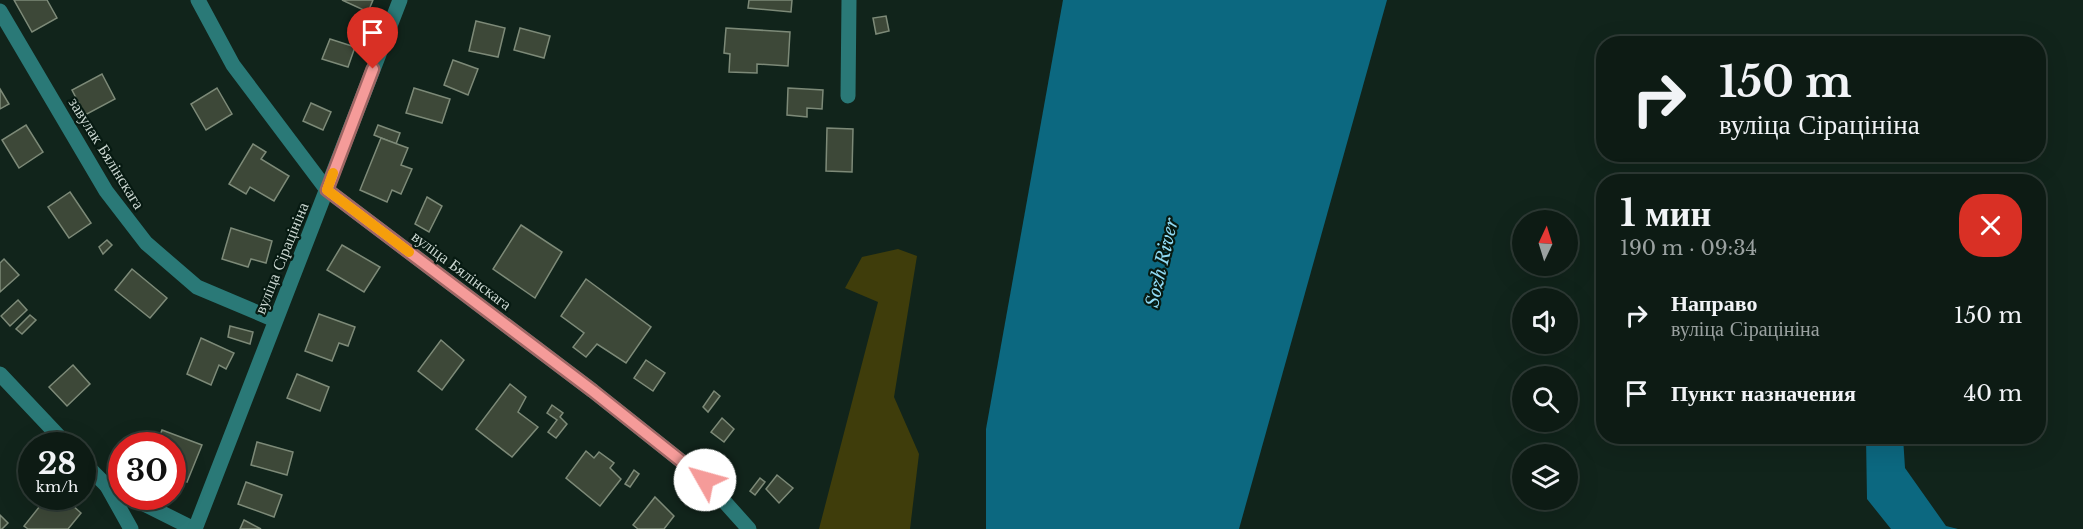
<!DOCTYPE html>
<html lang="ru">
<head>
<meta charset="utf-8">
<style>
  body { margin:0; font-family:"Libre Baskerville",serif; background:#16241d; color:#f1f3f6; height:100vh; display:flex; flex-direction:column; font-size:22px; white-space:nowrap }
  * { box-sizing:border-box; margin:0 }
  p { font-size:20px; color:#9aa1a0 }
  .icon { flex:none; width:33px; height:33px; fill:none; stroke:currentColor; stroke-width:2; stroke-linecap:round; stroke-linejoin:round }
  .map { position:relative; flex:1; overflow:hidden }
  .side { position:absolute; left:1596px; top:174px; width:450px; height:270px; display:flex; flex-direction:column; background:#0d1b14; border-radius:24px; box-shadow:0 6px 24px #0002,0 0 0 2px #2d3934 }
  .side>* { flex:none }
  .top-card { position:absolute; left:1596px; top:36px; width:450px; height:126px; border-radius:24px; box-shadow:0 6px 24px #0002,0 0 0 2px #2d3934; background:#0d1b14; color:#f1f3f6; overflow:hidden }
  .needle { width:39px; rotate:4deg }
  .controls { position:absolute; left:1512px; top:210px; display:grid; gap:12px }
  .controls a { display:grid; place-items:center; width:66px; height:66px; border-radius:50%; background:#0d1b14; box-shadow:0 6px 24px #0002,0 0 0 2px #2d3934; font-size:30px }
  .speed { position:absolute; left:18px; top:432px; display:flex; gap:12px; font-size:30px; font-weight:700; text-align:center }
  .speed>* { display:grid; place-content:center; width:78px; height:78px; border-radius:50%; background:#0d1b14; box-shadow:0 6px 24px #0002,0 0 0 2px #2d3934; line-height:1 }
  .speed small { font-size:15px; font-weight:400 }
  .speed .limit { border:9px solid #d22; background:#fff; color:#111 }
  .pin { position:absolute; display:grid; place-items:center; width:51px; height:51px; color:#fff; margin:-62px -26px; border-radius:50% 50% 50% 0; rotate:-45deg; box-shadow:0 0 6px #0007 }
  .pin .icon { rotate:45deg }
  .me { position:absolute; width:66px; margin:-33px; rotate:308deg; stroke-linejoin:round; filter:drop-shadow(0 0 4px #0008) }
  .turn { display:flex; align-items:center; gap:21px; height:126px; padding:0 24px; font-size:27px }
  .turn .icon { width:78px; height:78px; stroke-width:2.5 }
  .turn b { display:block; font-size:42px; line-height:51px }
  .round { display:grid; place-items:center; flex:none; width:63px; height:63px; border-radius:24px; background:#16241d }
  .summary { display:flex; align-items:center; justify-content:space-between; height:102px; padding:0 24px }
  h1 { font-size:36px; font-weight:700; line-height:45px }
  ul { padding:0; list-style:none }
  li { display:flex; align-items:center; gap:18px; height:78px; padding:0 24px }
  li div { flex:1 }
  li b { display:block; font-size:22px }
  li em { font-style:normal }
  .map>svg:first-child { display:block }
  .green { fill:#3f3d0b }
  .water { fill:#0c6880 }
  .building { fill:#3d4838; stroke:#7d8a78; stroke-width:1.5 }
  .lines { fill:none; stroke-linecap:round; stroke-linejoin:round }
  .minor { stroke:#2a7977; stroke-width:15 }
  .route-casing { stroke:#9f6563; stroke-width:15 }
  .route { stroke:#f59b99; stroke-width:10 }
  .slow { stroke:#f59e0b; stroke-width:10 }
  .labels { text-anchor:middle; dominant-baseline:central; stroke-width:4.5; stroke-linejoin:round; paint-order:stroke }
  .street-label { font-size:16px; fill:#cbd7d1; stroke:#071a12 }
  .water-label { font-size:18px; font-style:italic; fill:#91dbf5; stroke:#071a12 }
</style>
</head>
<body>
<div class="map">
<svg width="2083" height="529" viewBox="0 0 2083 529">
  <rect width="100%" height="100%" fill="#11241b"/>
  <!-- green -->
  <polygon class="green" points="898,249 917,256 894,397 919,454 910,529 819,529 878,302 845,288 862,257"/>
  <!-- water -->
  <g class="water">
    <polygon points="1063,0 1387,0 1239,529 986,529 986,429"/>
    <polygon points="1866,437 1903,437 1905,468 1946,526 1958,529 1891,529 1867,499"/>
  </g>
  <!-- building -->
  <g class="building">
    <polygon points="14,0 47,0 57,18 32,32"/>
    <polygon points="342,0 373,0 368,12"/>
    <polygon points="749,0 792,0 791,12 748,8"/>
    <polygon points="886,16 889,31 876,34 873,18"/>
    <polygon points="476,21 505,28 498,57 469,51"/>
    <polygon points="520,28 550,36 544,58 514,50"/>
    <polygon points="726,28 790,32 788,66 757,64 757,73 729,72 730,54 724,53"/>
    <polygon points="330,39 355,47 348,67 322,59"/>
    <polygon points="453,60 478,69 468,95 444,85"/>
    <polygon points="102,74 115,99 85,115 72,90"/>
    <polygon points="217,88 232,114 206,130 191,104"/>
    <polygon points="414,88 450,99 442,123 406,113"/>
    <polygon points="788,88 823,90 822,109 807,108 807,117 787,115"/>
    <polygon points="0,89 9,104 0,109"/>
    <polygon points="311,103 331,112 323,130 303,121"/>
    <polygon points="26,125 43,152 19,168 2,140"/>
    <polygon points="378,125 400,133 396,144 374,135"/>
    <polygon points="827,128 853,129 852,172 826,171"/>
    <polygon points="381,138 408,148 401,165 412,169 401,194 392,190 387,202 360,190"/>
    <polygon points="253,144 266,152 261,159 289,176 274,201 250,187 246,194 229,184"/>
    <polygon points="70,192 91,223 69,238 48,207"/>
    <polygon points="427,197 442,206 429,232 415,224"/>
    <polygon points="521,225 562,252 535,298 493,269"/>
    <polygon points="231,228 272,241 266,263 251,259 248,267 222,259"/>
    <polygon points="107,240 112,245 103,254 99,247"/>
    <polygon points="342,245 380,267 364,292 327,270"/>
    <polygon points="4,259 19,275 0,292 0,263"/>
    <polygon points="132,269 167,298 150,318 115,290"/>
    <polygon points="586,279 651,327 626,363 597,344 586,357 573,347 584,333 561,316"/>
    <polygon points="18,300 27,310 10,326 1,316"/>
    <polygon points="319,314 355,327 348,346 339,343 332,361 305,351"/>
    <polygon points="30,315 36,320 22,334 16,329"/>
    <polygon points="230,326 253,332 250,344 228,337"/>
    <polygon points="201,338 234,353 226,369 219,365 211,385 187,374"/>
    <polygon points="441,340 464,360 442,390 418,371"/>
    <polygon points="646,360 665,373 653,391 634,378"/>
    <polygon points="73,365 90,384 67,406 49,387"/>
    <polygon points="297,374 329,387 320,411 287,398"/>
    <polygon points="510,384 526,397 518,412 538,427 512,457 476,429"/>
    <polygon points="714,391 720,396 708,412 703,407"/>
    <polygon points="552,405 563,413 560,417 567,424 556,438 548,432 557,420 547,413"/>
    <polygon points="722,418 734,429 724,442 711,432"/>
    <polygon points="162,430 202,445 187,482 172,476 172,446 156,446"/>
    <polygon points="257,442 293,452 287,475 251,465"/>
    <polygon points="586,451 594,458 599,452 614,463 610,468 621,479 600,506 566,478"/>
    <polygon points="634,470 639,474 630,487 625,484"/>
    <polygon points="777,475 793,488 779,503 766,489"/>
    <polygon points="760,478 765,482 755,495 750,491"/>
    <polygon points="246,482 282,495 274,517 238,504"/>
    <polygon points="48,496 62,496 81,513 68,529 28,529 24,526"/>
    <polygon points="655,497 674,516 664,529 638,529 633,525"/>
    <polygon points="0,515 8,523 2,529 0,529"/>
    <polygon points="244,520 261,529 240,529"/>
  </g>
  <g class="lines">
    <!-- minor -->
    <g class="minor">
      <polyline points="198,0 233,65 327,190 593,391 705,480 749,529"/>
      <polyline points="0,11 106,191 146,243 197,287 275,320"/>
      <polyline points="848,96 849,0"/>
      <polyline points="0,374 68,446"/>
      <polyline points="82,461 107,486 122,493"/>
      <polyline points="107,486 131,529"/>
      <polyline points="128,496 194,529"/>
      <polyline points="195,529 400,0"/>
    </g>
  </g>
  <g class="lines">
    <defs>
      <polyline id="route" points="373,69 327,190 593,391 705,480"/>
    </defs>
    <!-- route casing -->
    <use href="#route" class="route-casing"/>
    <!-- route -->
    <use href="#route" class="route"/>
    <!-- slow -->
    <polyline class="slow" points="333,173 327,190 409,252"/>
  </g>
  <g class="labels">
    <!-- street labels -->
    <g class="street-label">
      <text transform="translate(107 153) rotate(58)">завулак Бялінскага</text>
      <text transform="translate(281 258) rotate(-68)">вуліца Сірацініна</text>
      <text transform="translate(462 270) rotate(37)">вуліца Бялінскага</text>
    </g>
    <!-- water labels -->
    <g class="water-label">
      <text transform="translate(1162 263) rotate(-77)">Sozh River</text>
    </g>
  </g>
</svg>
<div class="controls">
<a><svg class="needle" viewBox="-14 -14 28 28"><path d="M0-13l5 13h-10z" fill="#e53935"/><path d="M0 13l5-13h-10z" fill="#9aa1a0"/></svg></a>
<a><svg class="icon" aria-label="sound" viewBox="0 0 24 24"><path d="M4 9h4l5-4v14l-5-4H4zM17 9q2 3 0 6"/></svg></a>
<a><svg class="icon" aria-label="search" viewBox="0 0 24 24"><circle cx="10" cy="10" r="6"/><path d="M15 15l6 6"/></svg></a>
<a><svg class="icon" aria-label="layers" viewBox="0 0 24 24"><path d="M12 4l9 5-9 5-9-5zM3 14l9 5 9-5"/></svg></a>
</div>
<div class="speed"><div>28<small>km/h</small></div><div class="limit">30</div></div>
<div class="pin" style="left:373px;top:69px;background:#d93025"><svg class="icon" aria-label="arrive" viewBox="0 0 24 24"><path d="M6 21V4h12l-3 4 3 4H6"/></svg></div>
<svg class="me" style="left:705px;top:480px" viewBox="-20 -20 40 40"><circle r="19" fill="#fff"/><path d="M0-13L10 11 0 6-10 11z" fill="#f59b99"/></svg>
<div class="top-card">
<div class="turn"><svg class="icon" aria-label="right" viewBox="0 0 24 24"><path d="M7 20v-9h11M14 6l5 5-5 5"/></svg><div><b>150 m</b>вуліца Сірацініна</div></div>
</div>
<section class="side">
<div class="summary"><div><h1>1 мин</h1><p>190 m · 09:34</p></div><a class="round" style="background:#d93025;color:#fff"><svg class="icon" aria-label="close" viewBox="0 0 24 24"><path d="M6 6l12 12M18 6L6 18"/></svg></a></div>
<ul>
<li><svg class="icon" aria-label="right" viewBox="0 0 24 24"><path d="M7 20v-9h11M14 6l5 5-5 5"/></svg><div><b>Направо</b><p>вуліца Сірацініна</p></div><em>150 m</em></li>
<li><svg class="icon" aria-label="arrive" viewBox="0 0 24 24"><path d="M6 21V4h12l-3 4 3 4H6"/></svg><div><b>Пункт назначения</b></div><em>40 m</em></li>
</ul>
</section>
</div>
</body>
</html>
